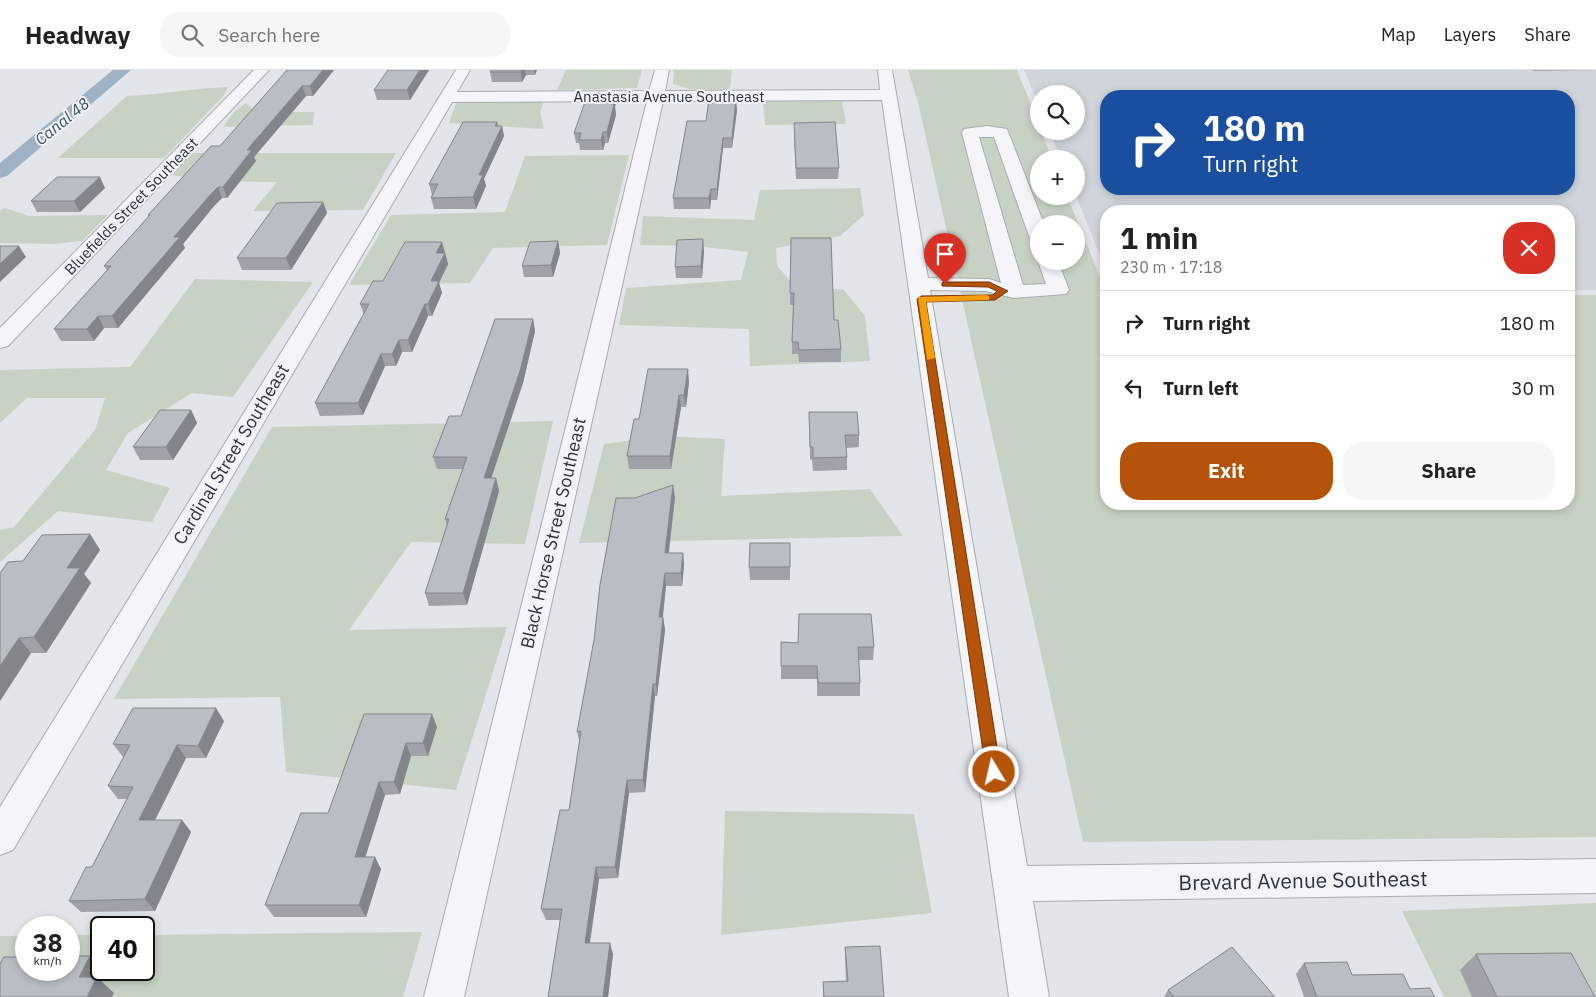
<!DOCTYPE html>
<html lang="en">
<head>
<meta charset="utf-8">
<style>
  body { margin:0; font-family:"IBM Plex Sans",sans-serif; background:#f6f6f6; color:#222; height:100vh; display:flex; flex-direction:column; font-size:19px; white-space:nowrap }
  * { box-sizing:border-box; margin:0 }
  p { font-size:16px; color:#767676 }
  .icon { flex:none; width:28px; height:28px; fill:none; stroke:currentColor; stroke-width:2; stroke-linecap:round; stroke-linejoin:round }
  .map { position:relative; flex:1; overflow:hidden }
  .details { position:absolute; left:1100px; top:135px; width:475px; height:305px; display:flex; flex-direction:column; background:#fff; border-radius:20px; box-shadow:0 2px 8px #0003 }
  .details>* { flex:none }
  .guide { position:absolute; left:1100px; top:20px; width:475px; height:105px; border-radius:20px; box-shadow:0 2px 8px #0003; background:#1a4fa0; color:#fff; overflow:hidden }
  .fabs { position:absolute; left:1030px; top:15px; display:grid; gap:10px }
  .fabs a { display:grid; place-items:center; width:55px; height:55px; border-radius:50%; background:#fff; box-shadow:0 2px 8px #0003; font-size:25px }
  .speed { position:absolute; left:15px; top:846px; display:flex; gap:10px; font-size:25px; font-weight:700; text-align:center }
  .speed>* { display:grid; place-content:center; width:65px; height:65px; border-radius:50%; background:#fff; box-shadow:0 2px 8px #0003; line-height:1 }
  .speed small { font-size:12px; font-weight:400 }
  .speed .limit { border:2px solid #111; border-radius:8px; background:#fff; color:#111 }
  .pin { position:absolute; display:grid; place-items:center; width:42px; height:42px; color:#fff; margin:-51px -21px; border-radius:50% 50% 50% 0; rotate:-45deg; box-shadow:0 0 5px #0007 }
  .pin .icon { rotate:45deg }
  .me { position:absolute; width:55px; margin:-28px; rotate:351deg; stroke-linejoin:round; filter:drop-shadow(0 0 4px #0008) }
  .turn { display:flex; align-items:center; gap:18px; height:105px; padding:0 20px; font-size:22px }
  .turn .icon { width:65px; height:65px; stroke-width:2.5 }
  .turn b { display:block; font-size:35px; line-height:42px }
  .round { display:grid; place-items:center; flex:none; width:52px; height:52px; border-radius:20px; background:#f6f6f6 }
  .head { display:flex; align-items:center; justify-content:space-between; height:85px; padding:0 20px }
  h1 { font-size:30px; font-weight:700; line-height:38px }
  .button { display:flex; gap:10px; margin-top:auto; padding:10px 20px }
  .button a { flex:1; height:58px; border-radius:20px; background:#b45309; color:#fff; font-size:20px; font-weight:700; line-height:58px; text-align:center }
  .button a+a { background:#f6f6f6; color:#222 }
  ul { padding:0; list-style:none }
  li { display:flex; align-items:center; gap:15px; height:65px; padding:0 20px; border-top:1px solid #e0e0e0 }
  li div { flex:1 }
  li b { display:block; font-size:19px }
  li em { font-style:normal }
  header { display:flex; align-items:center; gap:30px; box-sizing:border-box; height:70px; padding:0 25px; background:#fff; border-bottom:1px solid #e0e0e0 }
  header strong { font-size:24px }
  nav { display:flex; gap:28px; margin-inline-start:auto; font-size:18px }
  .search { width:350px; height:45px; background:#f6f6f6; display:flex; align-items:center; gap:12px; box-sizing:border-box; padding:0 18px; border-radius:20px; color:#767676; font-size:19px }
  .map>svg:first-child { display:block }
  .built { fill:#d0d4db; fill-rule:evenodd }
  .green { fill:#c7d2c4; fill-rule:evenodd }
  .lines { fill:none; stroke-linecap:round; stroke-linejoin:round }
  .canal { fill:#a0b2c6; fill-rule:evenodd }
  .minor-casing { stroke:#a7acb3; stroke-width:2 }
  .minor { fill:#f4f5f8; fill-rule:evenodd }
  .wall { fill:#9fa3a9 }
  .shaded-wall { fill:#82858a }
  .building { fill:#b9bec5; stroke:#82858a }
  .route { fill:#b45309; stroke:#753606 }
  .slow { fill:#f59e0b }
  .labels { text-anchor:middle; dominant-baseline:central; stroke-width:4; stroke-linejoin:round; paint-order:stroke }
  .far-street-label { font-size:15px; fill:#2b3340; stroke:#f1f3f7 }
  .far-water-label { font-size:16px; font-style:italic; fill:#395170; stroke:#f1f3f7 }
  .street-label { font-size:18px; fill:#2b3340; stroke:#f1f3f7 }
  .near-street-label { font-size:21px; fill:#2b3340; stroke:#f1f3f7 }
</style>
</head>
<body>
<header>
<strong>Headway</strong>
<div class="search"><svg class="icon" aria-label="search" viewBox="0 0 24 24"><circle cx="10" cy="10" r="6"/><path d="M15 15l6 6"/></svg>Search here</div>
<nav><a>Map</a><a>Layers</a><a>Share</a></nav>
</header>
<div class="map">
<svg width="1596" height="927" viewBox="0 0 1596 927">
  <rect width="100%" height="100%" fill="#e2e5e9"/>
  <!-- built -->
  <path class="built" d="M1024,0h572v220h-27v-79h-463v59l-30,-74v-37h-15l-12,-28h27v-37h-37v11zM1106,26h463v93h-463z"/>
  <!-- green -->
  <g class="green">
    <polygon points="566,0 642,0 637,18 557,20"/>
    <polygon points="674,0 732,0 730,20 690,19 673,14"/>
    <path d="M908,0h109l22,55v6h2l11,28h-13v37h28l39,96v212h463v-209h27v542l-513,5 -165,-740zM1039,154h37v37h-37z"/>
    <path d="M228,17l-4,8 -60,63h-106l69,-62c34,-1 66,-8 101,-9z"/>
    <polygon points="457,31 544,31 540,42 544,59 449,53"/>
    <polygon points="763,31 842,31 846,54 765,55"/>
    <polygon points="246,33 255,42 314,42 313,55 223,57 234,42"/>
    <polygon points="191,83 396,83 363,140 253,141 277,112 211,111 171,105"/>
    <polygon points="629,85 607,175 493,178 470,213 349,215 391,145 505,142 525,86"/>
    <polygon points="860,118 864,145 840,166 776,178 777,196 794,215 844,220 865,246 870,291 750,296 749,259 619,255 626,218 741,210 748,182 696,176 640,175 643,146 754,150 760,120"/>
    <polygon points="5,138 29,146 108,145 82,171 53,174 0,173 0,141"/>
    <polygon points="195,209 313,212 233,327 192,323 128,363 106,400 170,418 152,452 58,441 0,492 0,460 14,457 95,360 105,328 27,328 0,353 0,300 130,297"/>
    <polygon points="553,351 525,474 411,472 349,560 507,557 456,720 286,702 280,627 114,629 272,357"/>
    <polygon points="661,366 725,369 721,426 870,419 903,466 579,473 604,374"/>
    <polygon points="725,741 914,744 932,843 721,865"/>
    <polygon points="1596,833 1596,927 1444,927 1402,841"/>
    <polygon points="422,862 403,927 0,927 0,866 26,866 26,900 69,900 69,865 101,865 101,900 144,900 144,865"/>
  </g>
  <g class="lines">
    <!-- canal -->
    <polygon class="canal" points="113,0 131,0 7,106 0,108 0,93"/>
    <defs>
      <g id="minor">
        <polygon points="254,0 269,0 8,276 0,278 0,258"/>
        <polygon points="456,0 470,0 457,22 649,21 655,0 669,0 665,21 880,20 878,0 892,0 928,208 989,209 1001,213 962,63 964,59 987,56 1007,59 1044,154 1039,154 1039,172 1032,170 1029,166 994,67 979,67 1023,215 1046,214 1038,191 1058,191 1069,220 1066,224 1014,228 986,221 930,220 1027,796 1596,789 1596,823 1033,831 1049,927 1009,927 882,30 663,31 464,927 424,927 647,31 452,32 13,780 0,785 0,737"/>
      </g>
    </defs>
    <!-- minor casing -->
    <use href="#minor" class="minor-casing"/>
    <!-- minor -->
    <use href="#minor" class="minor"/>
  </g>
  <!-- wall -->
  <g class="wall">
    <polygon points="287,0 334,0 313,26 306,26 254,87 256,91 227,128 222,128 214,136 183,174 185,178 118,258 104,258 94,271 61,271 54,259 107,200 104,196 148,147 148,145 220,76"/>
    <polygon points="429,0 410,30 377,30 374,20"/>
    <polygon points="491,0 537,0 535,5 526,5 522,12 492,12 490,2"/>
    <polygon points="1532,0 1596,0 1534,1"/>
    <polygon points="616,33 615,37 616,45 608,73 605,73 603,80 580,80 579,73 576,73 574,63"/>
    <polygon points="737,40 732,78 723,78 717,130 711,130 710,139 674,139 673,128 706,51"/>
    <polygon points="497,52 498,56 502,56 504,66 484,109 486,116 476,139 434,139 431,128 432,125 429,114"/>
    <polygon points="794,63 839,98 838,109 796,109"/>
    <polygon points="105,118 80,142 37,142 31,131"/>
    <polygon points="323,132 327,143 291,200 242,200 237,188"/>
    <polygon points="791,168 834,250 841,279 841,292 799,292 798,284 792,284 793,235 790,235"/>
    <polygon points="558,171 560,183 553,207 524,207 522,196"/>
    <polygon points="442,172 448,194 439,213 442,223 432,246 428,246 412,282 402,282 396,296 385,296 363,345 320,346 315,333 364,245 360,234 383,211"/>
    <polygon points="704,181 702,208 676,208 675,197"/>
    <polygon points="533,249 535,261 523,313 491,408 496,408 499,421 467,535 429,536 425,523 447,456 445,449 463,399 437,399 433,387 461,346"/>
    <polygon points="689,312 686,337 681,337 671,399 629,399 627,386 639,349"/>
    <polygon points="191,340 197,353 173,390 140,390 133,377"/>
    <polygon points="809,342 859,365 859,377 846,378 847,387 847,400 813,401 812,390 810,389"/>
    <polygon points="675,427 669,483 683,483 684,495 682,516 666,516 663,547 665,560 657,626 655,626 645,722 629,723 618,808 599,809 590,873 613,884 608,927 548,927 560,850 546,850 541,839 569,740 580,674 577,662"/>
    <polygon points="90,464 100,480 84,504 91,513 46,583 31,583 0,631 23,491"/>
    <polygon points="790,473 790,510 750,510 749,497"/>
    <polygon points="781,572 874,577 873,590 859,590 860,613 860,626 817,626 817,609 781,609"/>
    <polygon points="364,644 437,657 428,686 411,686 400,724 385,725 365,787 381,799 366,847 274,847 265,835 328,743"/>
    <polygon points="224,651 206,688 186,688 155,750 182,750 191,762 155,841 81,842 69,831 92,797 127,729 118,729 108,716 124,687 123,687 113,674"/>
    <polygon points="845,877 884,927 823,927 823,912 846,911 845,888"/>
    <polygon points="1476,884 1595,927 1472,927 1460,900"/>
    <polygon points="1304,893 1410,919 1435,927 1304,927 1296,904"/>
    <polygon points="1168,920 1275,927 1164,927"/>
  </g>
  <!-- shaded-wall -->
  <g class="shaded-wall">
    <polygon points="323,0 334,0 313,26 310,16"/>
    <polygon points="420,0 429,0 410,30 407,20"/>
    <polygon points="521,0 525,0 526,5 522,12 521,2"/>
    <polygon points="534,0 537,0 535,5"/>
    <polygon points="302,16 306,26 254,87 256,91 227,128 223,117 247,80"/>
    <polygon points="614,23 616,33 615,37 616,45 608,73 607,62 611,34"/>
    <polygon points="736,29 737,40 732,78 732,68"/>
    <polygon points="497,52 499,62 502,56 504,66 484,109 486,116 476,139 473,127 479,105"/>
    <polygon points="603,62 605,73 603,80 601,70"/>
    <polygon points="723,68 723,78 717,130 717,119"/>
    <polygon points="100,107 105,118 80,142 74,131"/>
    <polygon points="218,117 222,128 214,136 183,174 185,178 118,258 112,246 174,167 210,125"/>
    <polygon points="711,119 711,130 710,139 709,128"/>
    <polygon points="323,132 327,143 291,200 286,188"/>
    <polygon points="703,169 704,181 702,208 701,196"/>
    <polygon points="558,171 560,183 553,207 551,195"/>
    <polygon points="442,172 448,194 439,213 442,223 432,246 428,234 431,211 436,183"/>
    <polygon points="19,176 26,187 0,212 0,194"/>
    <polygon points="425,234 428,246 412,282 408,270"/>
    <polygon points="98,246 104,258 94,271 87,259"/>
    <polygon points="533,249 535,261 523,313 487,421 484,408"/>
    <polygon points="399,270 402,282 396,296 392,284"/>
    <polygon points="381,284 385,296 363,345 358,333"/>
    <polygon points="688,299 689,312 686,337 684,325"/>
    <polygon points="679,325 681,337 671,399 670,386"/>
    <polygon points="191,340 197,353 173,390 166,377"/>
    <polygon points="496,408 499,421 467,535 463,523"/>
    <polygon points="673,415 675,427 667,495 665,483"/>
    <polygon points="90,464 100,480 84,504 91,513 46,583 34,567 67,498"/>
    <polygon points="683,483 684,495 682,516 681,503"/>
    <polygon points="665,503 666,516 661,560 659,547"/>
    <polygon points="663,547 665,560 657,626 656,614"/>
    <polygon points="19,568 31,583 0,631 0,596"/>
    <polygon points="653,614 655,626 645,722 643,710"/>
    <polygon points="216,638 224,651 206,688 198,676"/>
    <polygon points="432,644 437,657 428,686 423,673"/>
    <polygon points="406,673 411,686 400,724 394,712"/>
    <polygon points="177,675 186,688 149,762 139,750"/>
    <polygon points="627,710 629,723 618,808 615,797"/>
    <polygon points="379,712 385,725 362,798 355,787"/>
    <polygon points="182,750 191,762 155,841 145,829"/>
    <polygon points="375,787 381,799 366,847 359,835"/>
    <polygon points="596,797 599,809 588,884 585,873"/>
    <polygon points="610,873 613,884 608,927 603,927"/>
    <polygon points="90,886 101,897 101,900 104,900 107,902 102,912 114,923 112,927 87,927 79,907"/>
  </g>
  <!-- building -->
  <g class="building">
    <polygon points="287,0 323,0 310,16 302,16 247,80 252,80 223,117 218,117 210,125 174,167 180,167 112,246 98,246 87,259 54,259 111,196 104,196 150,145 148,145 211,76 220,76"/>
    <polygon points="388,0 420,0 407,20 374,20"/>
    <polygon points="491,0 521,0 521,2 490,2"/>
    <polygon points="595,23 614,23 611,34 614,34 607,62 603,62 601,70 579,70 581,63 574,63 585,32 593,29"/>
    <polygon points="709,29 736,29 732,68 723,68 717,119 711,119 709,128 673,128 687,51 706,51"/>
    <polygon points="463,52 497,52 495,56 502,56 479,105 483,105 473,127 431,128 438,114 429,114"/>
    <polygon points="835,52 839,98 796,98 794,53"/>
    <polygon points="57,107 100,107 74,131 31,131"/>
    <polygon points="323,132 286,188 237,188 277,133"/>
    <polygon points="791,168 831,168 834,250 838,250 841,279 799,280 798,272 792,272 794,223 790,223"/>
    <polygon points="703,169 701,196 675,197 677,170"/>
    <polygon points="558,171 551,195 522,196 530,172"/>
    <polygon points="405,172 442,172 436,183 445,183 431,211 439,211 428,234 425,234 408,270 399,270 392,284 381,284 358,333 315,333 369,234 360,234 373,211 383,211"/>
    <polygon points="0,176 19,176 0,194"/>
    <polygon points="495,249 533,249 520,301 484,408 496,408 463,523 425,523 449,449 445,449 467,387 433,387 449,346 461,346"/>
    <polygon points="648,299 688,299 684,325 679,325 670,386 627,386 634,349 639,349"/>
    <polygon points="160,340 191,340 166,377 133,377"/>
    <polygon points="809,342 857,342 859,365 845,365 847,387 813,388 813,377 810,377"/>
    <polygon points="673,415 665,483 683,483 681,503 665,503 659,547 663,547 656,614 653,614 643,710 627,710 615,797 596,797 585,873 610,873 603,927 548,927 562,839 541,839 560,740 569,740 581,661 577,662 594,570 600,515 616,428 635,428"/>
    <polygon points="90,464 67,498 80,498 34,567 19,568 0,596 0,503 8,492 23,491 42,465"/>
    <polygon points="750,473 790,473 790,497 749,497"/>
    <polygon points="799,544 871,544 874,577 858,577 860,613 818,613 817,596 781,596 781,572 798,573"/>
    <polygon points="133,638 216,638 198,676 177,675 139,750 182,750 145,829 69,831 86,797 92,797 133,717 108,716 130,675 113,674"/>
    <polygon points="364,644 432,644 423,673 406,673 394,712 379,712 355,787 375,787 359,835 265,835 301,743 328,743"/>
    <polygon points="880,876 884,927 824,927 823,912 848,911 845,877"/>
    <polygon points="1232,877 1275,927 1174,927 1168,920"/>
    <polygon points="1571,883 1595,927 1497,927 1476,884"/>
    <polygon points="69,886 90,886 79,907 97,907 87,927 0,927 0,894 4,887 26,887 26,900 69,900"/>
    <polygon points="1347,892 1352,905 1403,904 1410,919 1430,918 1435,927 1317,927 1304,893"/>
  </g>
  <!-- route -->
  <polygon class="route" points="945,212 989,212 1008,221 995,230 926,232 1001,702 998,706 994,708 989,706 986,702 917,229 921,226 993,225 997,221 988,217 942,216 942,213"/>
  <!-- slow -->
  <polygon class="slow" points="986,225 989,226 989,230 926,232 935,288 927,290 918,227"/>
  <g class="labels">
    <!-- far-street labels -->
    <g class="far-street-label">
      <text x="669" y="26">Anastasia Avenue Southeast</text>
      <text transform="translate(131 136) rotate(-46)">Bluefields Street Southeast</text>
    </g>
    <!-- far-water labels -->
    <g class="far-water-label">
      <text transform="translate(62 51) rotate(-39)">Canal 48</text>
    </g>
    <!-- street labels -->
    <g class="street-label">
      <text transform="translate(231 384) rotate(-59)">Cardinal Street Southeast</text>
      <text transform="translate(553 463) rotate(-77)">Black Horse Street Southeast</text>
    </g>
    <!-- near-street labels -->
    <g class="near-street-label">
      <text transform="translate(1303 810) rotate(-1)">Brevard Avenue Southeast</text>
    </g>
  </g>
</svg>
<div class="fabs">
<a><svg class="icon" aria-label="search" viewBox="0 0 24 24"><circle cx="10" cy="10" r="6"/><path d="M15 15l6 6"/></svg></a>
<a>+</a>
<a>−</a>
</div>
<div class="speed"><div>38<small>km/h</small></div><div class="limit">40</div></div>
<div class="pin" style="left:945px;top:214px;background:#d93025"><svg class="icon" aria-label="arrive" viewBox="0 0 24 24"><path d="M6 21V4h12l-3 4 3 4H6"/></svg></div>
<svg class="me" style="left:994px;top:702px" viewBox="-20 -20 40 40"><circle r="17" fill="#b45309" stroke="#fff" stroke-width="3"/><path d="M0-11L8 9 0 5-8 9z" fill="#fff"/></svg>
<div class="guide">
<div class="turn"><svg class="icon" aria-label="right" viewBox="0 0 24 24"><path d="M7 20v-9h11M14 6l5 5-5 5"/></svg><div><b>180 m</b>Turn right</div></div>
</div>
<section class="details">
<div class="head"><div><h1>1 min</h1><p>230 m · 17:18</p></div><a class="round" style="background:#d93025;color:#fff"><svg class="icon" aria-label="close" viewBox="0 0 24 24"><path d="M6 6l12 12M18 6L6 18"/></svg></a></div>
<ul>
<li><svg class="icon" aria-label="right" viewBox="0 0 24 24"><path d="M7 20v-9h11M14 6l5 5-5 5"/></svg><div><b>Turn right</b></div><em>180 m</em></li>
<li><svg class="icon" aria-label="left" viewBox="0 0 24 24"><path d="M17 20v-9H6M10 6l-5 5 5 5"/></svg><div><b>Turn left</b></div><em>30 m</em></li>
</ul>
<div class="button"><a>Exit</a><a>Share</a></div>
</section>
</div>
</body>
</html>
